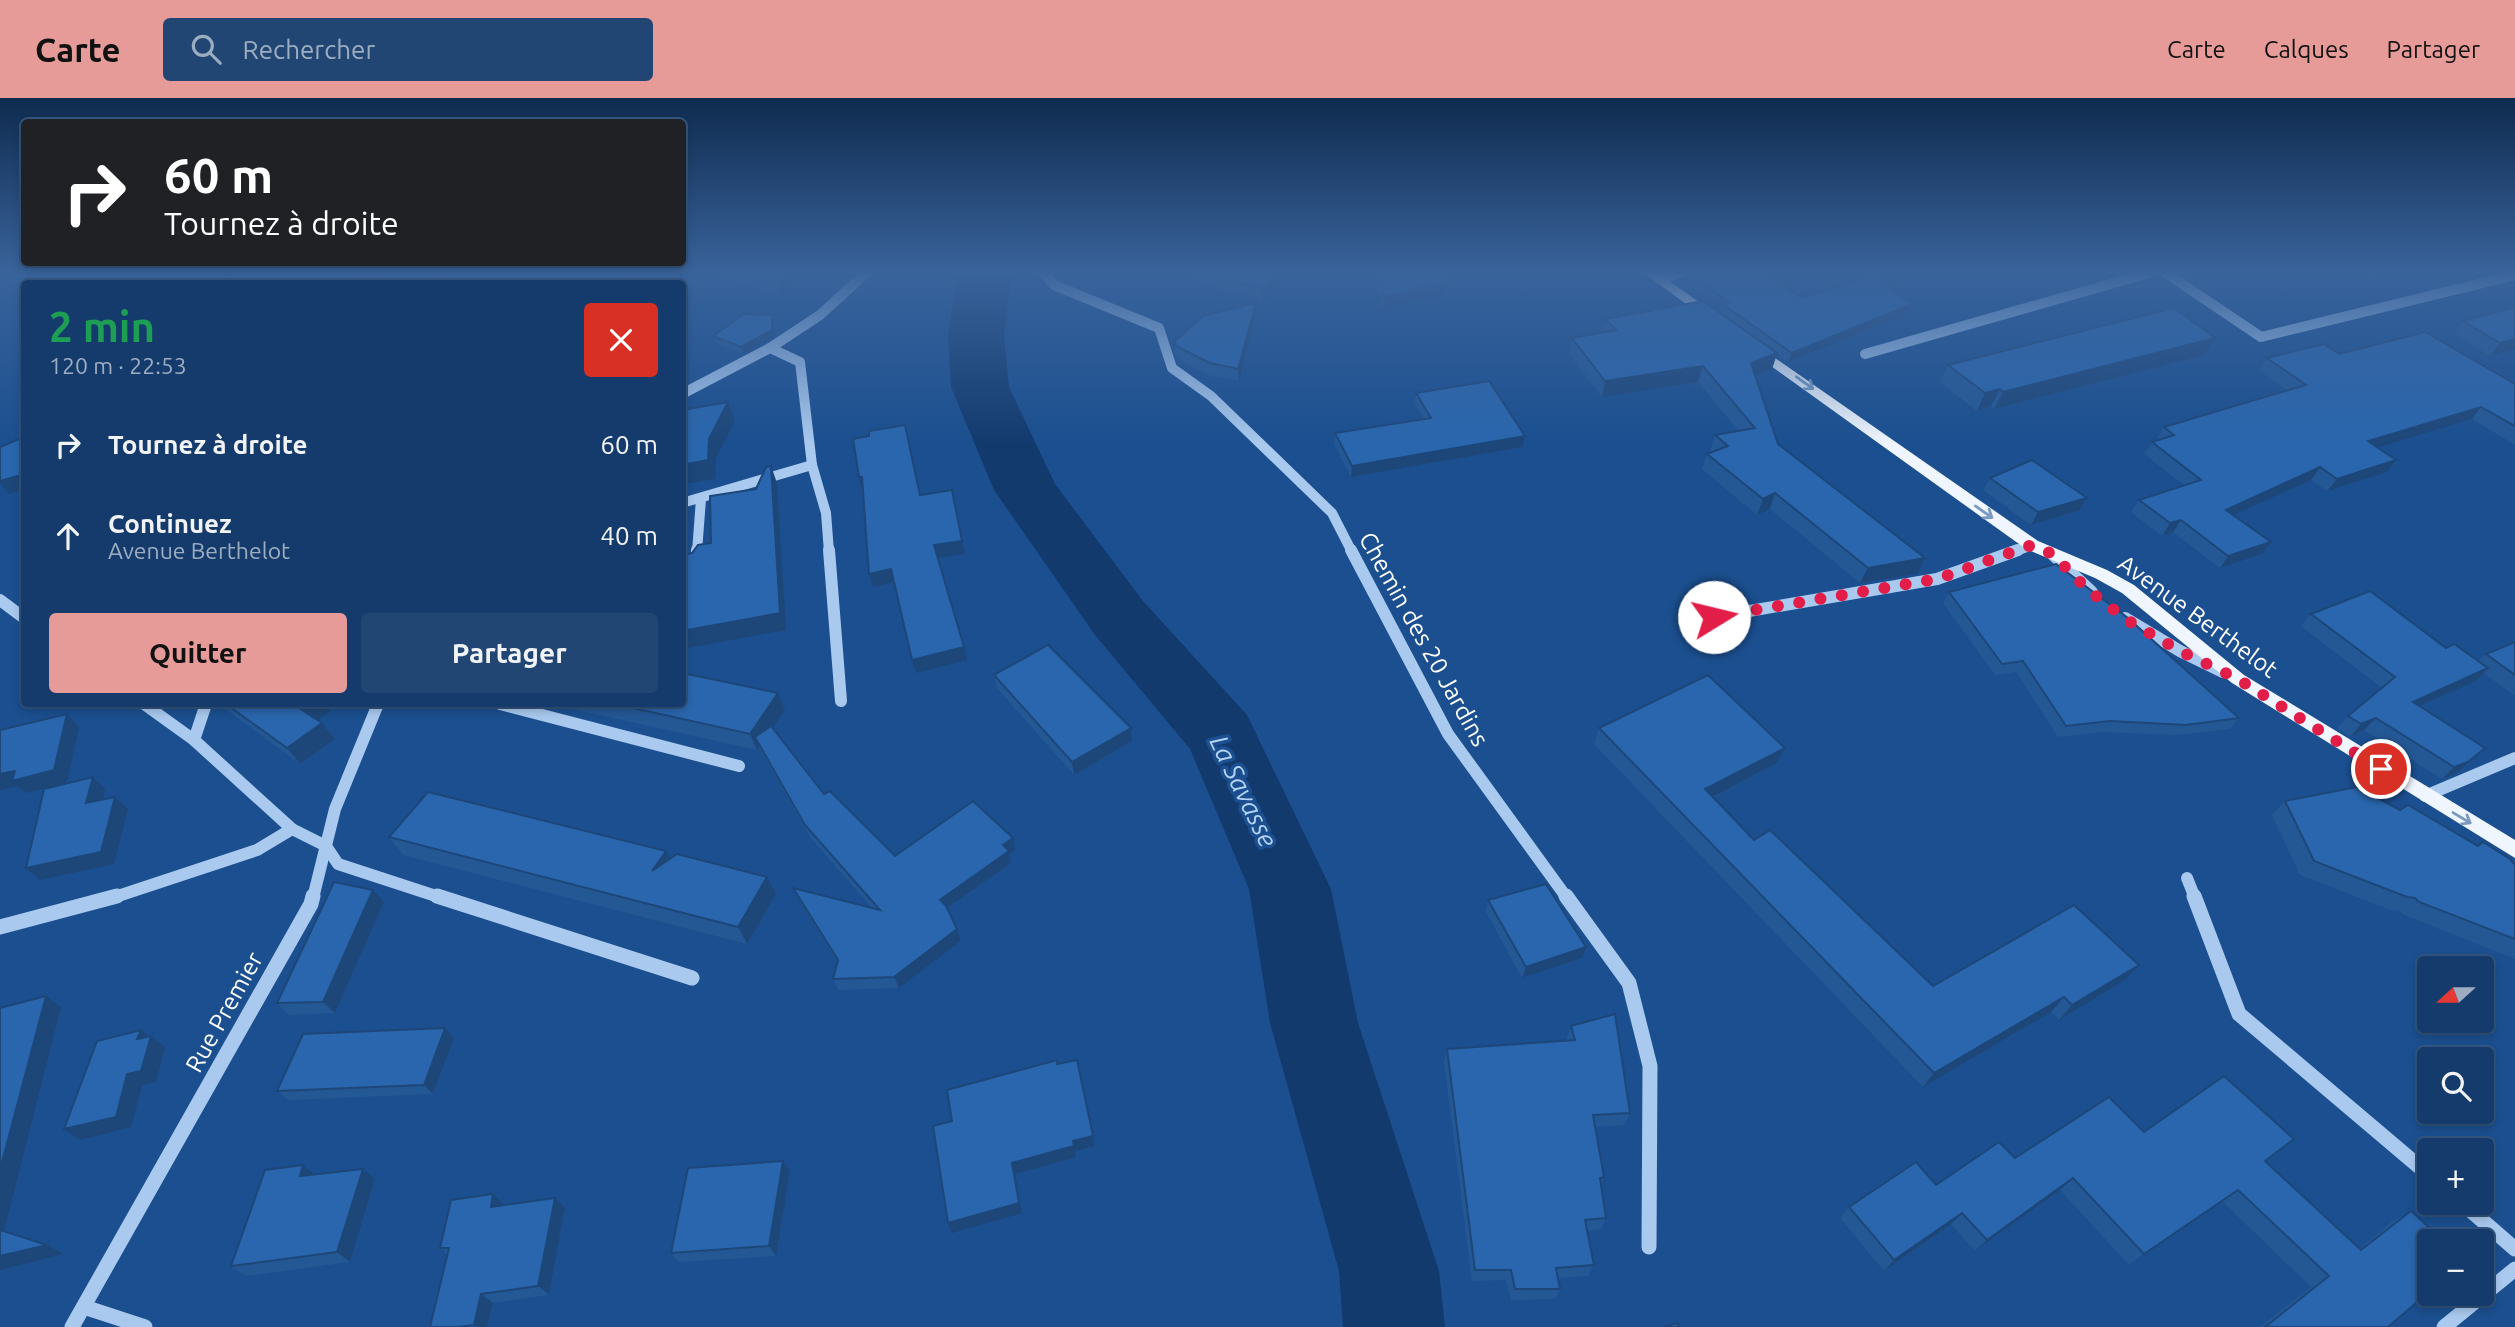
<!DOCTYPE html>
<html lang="fr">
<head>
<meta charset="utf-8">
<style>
  body { margin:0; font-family:Ubuntu,sans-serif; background:#214673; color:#f1f3f6; height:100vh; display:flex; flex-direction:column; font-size:26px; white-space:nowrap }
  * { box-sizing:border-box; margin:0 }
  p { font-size:23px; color:#9dadc1 }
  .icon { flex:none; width:38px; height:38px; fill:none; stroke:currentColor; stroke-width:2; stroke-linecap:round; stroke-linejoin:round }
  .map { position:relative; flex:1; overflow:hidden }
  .details { position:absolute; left:21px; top:182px; width:665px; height:427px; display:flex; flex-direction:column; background:#143b6b; border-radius:7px; box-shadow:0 4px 10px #0003,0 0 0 2px #33557e }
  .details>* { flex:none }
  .banner { position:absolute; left:21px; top:21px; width:665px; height:147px; border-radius:7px; box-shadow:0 4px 10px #0003,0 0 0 2px #33557e; background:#202124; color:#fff; overflow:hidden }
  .needle { width:46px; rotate:249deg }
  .controls { position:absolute; left:2417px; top:858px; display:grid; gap:14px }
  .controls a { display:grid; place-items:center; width:77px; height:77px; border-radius:7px; background:#143b6b; box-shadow:0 4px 10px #0003,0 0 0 2px #33557e; font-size:35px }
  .pin { position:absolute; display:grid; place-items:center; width:60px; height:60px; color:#fff; margin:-30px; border:4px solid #fff; border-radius:50%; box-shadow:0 2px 7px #0007 }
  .me { position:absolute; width:77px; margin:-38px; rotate:81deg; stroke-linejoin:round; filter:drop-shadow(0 0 5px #0008) }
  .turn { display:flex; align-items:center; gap:24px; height:147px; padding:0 28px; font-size:32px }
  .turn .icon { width:91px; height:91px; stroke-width:2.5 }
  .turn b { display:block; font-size:49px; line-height:60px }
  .round { display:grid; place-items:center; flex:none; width:74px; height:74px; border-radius:7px; background:#214673 }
  .head { display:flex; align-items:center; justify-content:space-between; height:119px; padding:0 28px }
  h1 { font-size:42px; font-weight:700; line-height:52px; color:#1e9e55 }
  .primary-button { display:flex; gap:14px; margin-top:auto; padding:14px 28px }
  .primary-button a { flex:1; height:80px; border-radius:7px; background:#e69b98; color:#111; font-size:28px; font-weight:700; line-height:80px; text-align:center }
  .primary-button a+a { background:#214673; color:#f1f3f6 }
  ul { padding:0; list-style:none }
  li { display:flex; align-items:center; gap:21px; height:91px; padding:0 28px }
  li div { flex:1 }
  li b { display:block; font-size:26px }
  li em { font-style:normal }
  header { display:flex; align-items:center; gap:42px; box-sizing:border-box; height:98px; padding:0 35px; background:#e69b98; color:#111 }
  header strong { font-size:33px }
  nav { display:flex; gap:38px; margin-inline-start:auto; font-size:24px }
  .search { width:490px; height:63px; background:#214673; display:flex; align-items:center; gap:18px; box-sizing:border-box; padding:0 24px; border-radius:7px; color:#9dadc1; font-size:26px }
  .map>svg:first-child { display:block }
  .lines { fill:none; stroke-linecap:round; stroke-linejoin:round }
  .river { fill:#123a6d; fill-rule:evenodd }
  .minor-far2 { stroke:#a9c9ee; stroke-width:10 }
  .minor-far1 { stroke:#a9c9ee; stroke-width:12 }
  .minor { stroke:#a9c9ee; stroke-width:15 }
  .major { fill:#f0f6ff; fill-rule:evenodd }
  .wall { fill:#245895 }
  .shaded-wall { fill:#1d4779 }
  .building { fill:#2a66ad; stroke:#1d4779; stroke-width:2 }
  .oneway { stroke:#7b9ac1 }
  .route { stroke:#e11d48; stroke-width:12; stroke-dasharray:0 21.6 }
  .labels { text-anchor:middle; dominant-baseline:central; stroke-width:7; stroke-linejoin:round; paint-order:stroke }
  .street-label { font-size:24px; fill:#fff; stroke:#1b4f8f }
  .water-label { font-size:26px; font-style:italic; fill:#b5d3f5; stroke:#1b4f8f }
</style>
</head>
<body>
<header>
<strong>Carte</strong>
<div class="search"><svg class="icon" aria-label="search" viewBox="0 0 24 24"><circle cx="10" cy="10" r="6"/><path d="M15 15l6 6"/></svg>Rechercher</div>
<nav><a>Carte</a><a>Calques</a><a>Partager</a></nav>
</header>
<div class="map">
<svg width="2515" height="1229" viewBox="0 0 2515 1229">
  <rect width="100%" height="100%" fill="#1b4f8f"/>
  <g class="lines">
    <!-- river -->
    <polygon class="river" points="957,175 1011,175 1004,238 1009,289 1055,386 1143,503 1247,617 1331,791 1358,925 1439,1173 1445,1229 1343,1229 1339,1173 1270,925 1249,791 1190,651 1095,537 994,392 951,289 948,238"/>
    <!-- minor-far2 -->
    <g class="minor-far2">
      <polyline points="1044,175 1054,187 1159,230 1172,270 1211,298 1332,415 1352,454"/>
      <polyline points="2166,175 2261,239 2515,177"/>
      <polyline points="1659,181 1681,175"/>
      <polyline points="1865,256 2149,175"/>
      <polyline points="682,296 770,250 820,217 866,175"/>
      <polyline points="812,367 826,415 829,454"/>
      <polyline points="682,405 812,367 800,264 770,250"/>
      <polyline points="697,454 701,401"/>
      <polyline points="2013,454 2032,447"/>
    </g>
    <!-- minor-far1 -->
    <g class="minor-far1">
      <polyline points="829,452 841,603"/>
      <polyline points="1351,452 1448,636 1567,800"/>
      <polyline points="2052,456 2092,494"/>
      <polyline points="682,467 696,464 697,452"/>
      <polyline points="0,502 24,520"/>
      <polyline points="1714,519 1937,481 2018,452"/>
      <polyline points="2125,520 2180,553 2223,574"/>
      <polyline points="144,606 194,642 292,731 326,748 338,766 442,800"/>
      <polyline points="500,606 739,668"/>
      <polyline points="194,642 206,606"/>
      <polyline points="2425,698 2515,660"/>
      <polyline points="2187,780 2195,800"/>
      <polyline points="112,800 257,752 292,731"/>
      <polyline points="313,800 335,711 378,606"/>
    </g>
    <!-- minor -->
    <g class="minor">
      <polyline points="437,798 692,880"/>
      <polyline points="1566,798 1629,885 1650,968 1649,1149"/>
      <polyline points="2194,798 2239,916 2429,1077"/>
      <polyline points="0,829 117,798"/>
      <polyline points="2461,1104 2515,1151"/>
      <polyline points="84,1209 145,1229"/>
      <polyline points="72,1229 311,806 313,798"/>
      <polyline points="2444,1229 2515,1171"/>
    </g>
    <!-- major -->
    <g class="major">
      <polygon points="1644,175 1658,175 1717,217 1715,220 1705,220"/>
      <polygon points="1755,246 2038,443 2107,472 2134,487 2244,577 2515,742 2515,760 2232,585 2122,495 2095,480 2026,451 1750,253 1750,247"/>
    </g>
  </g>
  <!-- wall -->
  <g class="wall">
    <polygon points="710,175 804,175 780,196"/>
    <polygon points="1192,175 1287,175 1262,204 1192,180"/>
    <polygon points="1377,175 1442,175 1445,184 1444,197 1383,212"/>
    <polygon points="2364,175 2393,175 2373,180"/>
    <polygon points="1690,176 1802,200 1908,216 1788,264 1777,256 1772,271 1755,277 1778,346 1917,476 1860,485 1770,411 1757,417 1702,371 1707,356 1712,354 1710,353 1715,337 1739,333 1698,284 1602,299 1569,256 1572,240 1602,235 1605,221 1718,213 1720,208 1688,185"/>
    <polygon points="1256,218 1239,283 1210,278 1177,261 1175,256 1175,243"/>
    <polygon points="774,223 774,239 743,256 715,245 713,238"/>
    <polygon points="2463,223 2515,251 2490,258 2454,235"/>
    <polygon points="2215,240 2205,257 1994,311 1991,308 1977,313 1940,284 1948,267"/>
    <polygon points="2339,256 2515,286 2515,347 2472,321 2377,349 2396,362 2387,374 2327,393 2311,382 2233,417 2271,444 2262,456 2220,470 2173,434 2162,438 2131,414 2139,402 2184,387 2144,356 2152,344 2158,342 2157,341 2164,329 2288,293 2259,272 2267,260"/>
    <polygon points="1416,295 1525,338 1523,349 1351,379 1334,346 1335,335 1424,321 1415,306"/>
    <polygon points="1990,380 2087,400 2080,412 2031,427 1983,392"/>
    <polygon points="1949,494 2239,620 2230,631 2177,637 2102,634 2058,639 2016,574 1995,577 1943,505"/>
    <polygon points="2311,516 2446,550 2478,563 2486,556 2515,544 2515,598 2484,575 2476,583 2419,608 2485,650 2455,676 2442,681 2364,632 2350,639 2337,630 2348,618 2382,590 2301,528"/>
    <polygon points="994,577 1131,630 1132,643 1074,677 997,590"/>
    <polygon points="220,606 325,606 331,613 317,622 322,625 335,641 300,666 223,609"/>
    <polygon points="550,606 682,606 785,612 772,630 824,696 895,758 1015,752 1009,756 1011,765 947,810 961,843 899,890 838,892 833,881 838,865 799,802 793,790 872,810 810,739 759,649 757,652"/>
    <polygon points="1599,630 1785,650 1777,665 1713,700 1754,742 1933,888 2125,882 2059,922 2051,914 1923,989 1594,646"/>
    <polygon points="2285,703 2400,712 2478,747 2515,767 2515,861 2404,817 2400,813 2391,812 2300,777 2272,717"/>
    <polygon points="389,739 670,761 767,779 776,796 747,846 403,757"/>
    <polygon points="1488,802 1586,849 1582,860 1522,880 1486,814"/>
    <polygon points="384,804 335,915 289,917 277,905"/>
    <polygon points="1571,928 1630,1015 1624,1027 1595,1029 1604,1079 1601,1086 1606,1120 1601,1131 1587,1133 1594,1167 1588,1178 1558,1180 1560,1191 1555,1201 1511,1202 1506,1182 1472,1183 1444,963 1447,951 1567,943 1566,941"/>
    <polygon points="454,940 433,996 288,1002 277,993"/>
    <polygon points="2144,1034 2265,1063 2359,1151 2392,1124 2411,1113 2388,1229 2260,1229 2311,1189 2222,1103 2129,1167 2060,1092 1975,1153 1951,1126 1884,1173 1840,1120 1849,1109 1936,1087 2015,1060"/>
    <polygon points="303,1067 316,1076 375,1081 350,1164 246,1178 231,1168"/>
    <polygon points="790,1073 776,1158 679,1164 671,1155"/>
    <polygon points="503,1106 503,1107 565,1110 549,1197 493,1205 487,1229 430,1229 447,1156 440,1150"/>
  </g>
  <!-- shaded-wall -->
  <g class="shaded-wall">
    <polygon points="356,175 373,175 362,186 342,186"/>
    <polygon points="678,175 691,175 681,186 668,186"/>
    <polygon points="789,175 804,175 780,196 777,185"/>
    <polygon points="1277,175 1287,175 1262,204 1262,192"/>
    <polygon points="2376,175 2393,175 2373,180"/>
    <polygon points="1445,184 1444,197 1383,212 1384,199"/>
    <polygon points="1256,205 1256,218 1239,283 1238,271"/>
    <polygon points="1912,206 1908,216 1788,264 1792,255"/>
    <polygon points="772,217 774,223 774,239 743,256 741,249"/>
    <polygon points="2215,240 2205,257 1994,311 2003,294"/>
    <polygon points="2515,241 2515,251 2490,258 2500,245"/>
    <polygon points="1777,255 1772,271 1746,281 1751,265"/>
    <polygon points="1703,268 1698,284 1602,299 1605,283"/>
    <polygon points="2000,291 1991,308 1977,313 1985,295"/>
    <polygon points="728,304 735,323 716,360 715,381 685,386 682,380 682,367 709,341"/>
    <polygon points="2481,309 2472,321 2359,355 2368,343"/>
    <polygon points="1525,338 1523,349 1351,379 1352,368"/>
    <polygon points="2396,362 2387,374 2327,393 2337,381"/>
    <polygon points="771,368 777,385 786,532 682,551 682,533"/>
    <polygon points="2320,369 2311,382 2218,424 2226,412"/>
    <polygon points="24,376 24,392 9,396 0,385 0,383"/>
    <polygon points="859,379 862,379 866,392 862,392"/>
    <polygon points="952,392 965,456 937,460 934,447"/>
    <polygon points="1775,395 1770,411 1757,417 1763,401"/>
    <polygon points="2087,400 2080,412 2031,427 2038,414"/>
    <polygon points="2181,422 2173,434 2162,438 2170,425"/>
    <polygon points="2271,444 2262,456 2220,470 2228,458"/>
    <polygon points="1925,460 1917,476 1860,485 1868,470"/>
    <polygon points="891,471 894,484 873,489 869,476"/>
    <polygon points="964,549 967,562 916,575 912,562"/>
    <polygon points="2488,570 2476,583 2401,616 2413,604"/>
    <polygon points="778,595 785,612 760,648 755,639 759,649 757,652 750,636"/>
    <polygon points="305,606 325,606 331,613 312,626 299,610"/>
    <polygon points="67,616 79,629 67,685 26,695 18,688 0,692 0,676"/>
    <polygon points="2376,620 2364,632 2350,639 2361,626"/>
    <polygon points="322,625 335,641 300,666 287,650"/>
    <polygon points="1131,630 1132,643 1074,677 1072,664"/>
    <polygon points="1785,650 1777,665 1698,707 1705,691"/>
    <polygon points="2485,650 2455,676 2442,681 2454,669"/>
    <polygon points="93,679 105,691 99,718 86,705"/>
    <polygon points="115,699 128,711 114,766 40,782 26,770"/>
    <polygon points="1013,740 1015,752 1009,756 1011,765 943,813 940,802 1003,747"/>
    <polygon points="666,753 676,771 652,773"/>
    <polygon points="767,779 776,796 747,846 738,829"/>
    <polygon points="373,792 384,804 335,915 323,904"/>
    <polygon points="957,831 961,843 899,890 894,879"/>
    <polygon points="1586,849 1582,860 1522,880 1526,869"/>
    <polygon points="2139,867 2125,882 2059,922 2072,907"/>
    <polygon points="46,898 61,909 3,1137 0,1136 0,1072"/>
    <polygon points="2064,899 2051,914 1923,989 1934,975"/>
    <polygon points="445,930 454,940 433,996 424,987"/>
    <polygon points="141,932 150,940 151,938 165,949 156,984 142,987 131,1029 80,1042 64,1031 127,976"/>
    <polygon points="1093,1038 1095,1048 1075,1053 1076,1059 1015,1076 1022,1115 952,1135 948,1125 1012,1065 1073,1043"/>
    <polygon points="783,1063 790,1073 776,1158 769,1148"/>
    <polygon points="303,1067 316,1077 300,1078"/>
    <polygon points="363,1071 375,1081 350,1164 337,1154"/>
    <polygon points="2073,1080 2060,1092 1975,1153 1987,1142"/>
    <polygon points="2238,1092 2222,1103 2129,1167 2144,1156"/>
    <polygon points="493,1096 503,1106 502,1118 491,1109"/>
    <polygon points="555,1100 565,1110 549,1197 538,1188"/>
    <polygon points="1962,1115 1951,1126 1884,1173 1894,1162"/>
    <polygon points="47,1147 64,1156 0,1172 0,1158"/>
    <polygon points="481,1196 493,1205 487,1229 478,1229 474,1227"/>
  </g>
  <!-- building -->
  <g class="building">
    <polygon points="231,175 356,175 350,180 342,186 215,185"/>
    <polygon points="379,175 447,175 451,186 374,186"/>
    <polygon points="625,175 678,175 668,186 614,186"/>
    <polygon points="741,175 789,175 777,185"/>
    <polygon points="1210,175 1277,175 1262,192"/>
    <polygon points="1380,175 1442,175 1445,184 1384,199"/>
    <polygon points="1694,175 1763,175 1802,200 1872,177 1912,206 1792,255 1721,205 1729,204 1690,176"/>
    <polygon points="1703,203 1777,255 1751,265 1778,346 1925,460 1868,470 1775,395 1763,401 1707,356 1728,348 1715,337 1755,330 1703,268 1605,283 1572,240 1616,232 1605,221"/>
    <polygon points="1256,205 1238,271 1210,265 1176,248 1175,243 1203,218"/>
    <polygon points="2515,209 2515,241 2500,245 2463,223"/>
    <polygon points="2174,210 2215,240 2003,294 2000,291 1985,295 1948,267"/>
    <polygon points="744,216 772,217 772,232 741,249 713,238"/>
    <polygon points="2425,234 2515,286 2515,328 2481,309 2368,343 2396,362 2337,381 2320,369 2226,412 2271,444 2228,458 2181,422 2170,425 2139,402 2201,382 2152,344 2174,337 2164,329 2306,287 2267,260 2324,246 2339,256"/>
    <polygon points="1489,283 1525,338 1352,368 1335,335 1431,320 1416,295"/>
    <polygon points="728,304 709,341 708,362 682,367 682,312"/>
    <polygon points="905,327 920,397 952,392 962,443 934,447 964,549 912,562 891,471 869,476 862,379 859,379 853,341 869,338 869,333"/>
    <polygon points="24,339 24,383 24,376 0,383 0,349"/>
    <polygon points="2032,362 2087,400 2038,414 1990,380"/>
    <polygon points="771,368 780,515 682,533 682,457 692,455 698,447 711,445 710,398 756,391 766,369"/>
    <polygon points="2056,466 2128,520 2239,620 2186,627 2110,623 2066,628 2023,563 2002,566 1949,494"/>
    <polygon points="2370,493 2446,550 2454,546 2488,570 2413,604 2485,650 2468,664 2454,669 2376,620 2361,626 2348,618 2395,579 2311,516"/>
    <polygon points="2515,544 2515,577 2486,556"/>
    <polygon points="1048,547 1131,630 1072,664 994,577"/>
    <polygon points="682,575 778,595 750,636 615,606 682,606"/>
    <polygon points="1708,577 1785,650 1705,691 1754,742 1770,732 1933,888 2074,807 2139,867 2072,907 2064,899 1934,975 1599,630"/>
    <polygon points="226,606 305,606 299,610 322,625 287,650"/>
    <polygon points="67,616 54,672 12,683 15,673 0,676 0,632"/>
    <polygon points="771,628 824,696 830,693 895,758 973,703 1013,740 1003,747 1009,753 940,802 946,808 957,831 894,879 833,881 838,862 793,790 880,812 805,727 755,639"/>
    <polygon points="93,679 86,705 115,699 101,754 26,770 44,691"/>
    <polygon points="2357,689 2400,712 2408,707 2478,748 2483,744 2510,761 2515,767 2515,841 2419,804 2415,800 2407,799 2314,763 2285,703"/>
    <polygon points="428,694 666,753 652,773 677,756 767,779 738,829 389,739"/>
    <polygon points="334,784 373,792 323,904 277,905"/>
    <polygon points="1546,786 1586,849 1526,869 1488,802"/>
    <polygon points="46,898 0,1072 0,910"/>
    <polygon points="1615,916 1630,1015 1593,1017 1604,1079 1600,1080 1606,1120 1585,1122 1594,1167 1556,1170 1560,1191 1515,1191 1511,1172 1475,1172 1447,951 1575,942 1571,928"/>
    <polygon points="445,930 424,987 277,993 303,936"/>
    <polygon points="141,932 137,941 151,938 141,973 127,976 116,1019 64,1031 97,943"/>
    <polygon points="1057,962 1057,966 1077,962 1093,1038 1073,1043 1074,1048 1012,1065 1019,1105 948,1125 933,1028 952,1023 947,992"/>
    <polygon points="2224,978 2294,1041 2265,1063 2361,1152 2411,1113 2444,1143 2429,1143 2429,1194 2388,1229 2265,1229 2329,1178 2238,1092 2144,1156 2073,1080 1987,1142 1962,1115 1894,1162 1849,1109 1916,1064 1936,1087 1999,1044 2015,1060 2109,999 2144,1034"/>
    <polygon points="783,1063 769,1148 671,1155 688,1070"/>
    <polygon points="303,1067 300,1078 363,1071 337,1154 231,1168 265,1072"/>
    <polygon points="493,1096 491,1109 555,1100 538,1188 481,1196 474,1227 458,1229 430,1229 449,1150 440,1150 451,1102"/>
    <polygon points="0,1132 47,1147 0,1158"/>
    <polygon points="1678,1225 1678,1229 1664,1229"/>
  </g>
  <!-- one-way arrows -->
  <defs><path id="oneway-shaft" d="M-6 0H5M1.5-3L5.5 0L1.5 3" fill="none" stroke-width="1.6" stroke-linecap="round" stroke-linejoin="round" transform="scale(1.75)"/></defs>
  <g class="oneway">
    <use href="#oneway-shaft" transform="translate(1805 285) rotate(36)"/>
    <use href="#oneway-shaft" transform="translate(1984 414) rotate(35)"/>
    <use href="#oneway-shaft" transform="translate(2462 720) rotate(31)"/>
  </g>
  <!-- sky -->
  <linearGradient id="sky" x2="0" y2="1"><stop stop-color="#0f2b4f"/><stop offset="0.5" stop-color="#39639b"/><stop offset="1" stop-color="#39639b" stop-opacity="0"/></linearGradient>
  <rect width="2515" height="347" fill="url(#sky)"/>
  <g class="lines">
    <!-- route -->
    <polyline class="route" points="1714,519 1937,481 2032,447 2052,456 2087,491 2127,522 2180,553 2238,581 2381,671"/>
  </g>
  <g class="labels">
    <!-- street labels -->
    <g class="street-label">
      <text transform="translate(2198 518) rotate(36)">Avenue Berthelot</text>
      <text transform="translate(1424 541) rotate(61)">Chemin des 20 Jardins</text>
      <text transform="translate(224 914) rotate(-61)">Rue Premier</text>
    </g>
    <!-- water labels -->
    <g class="water-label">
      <text transform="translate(1244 693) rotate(64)">La Savasse</text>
    </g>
  </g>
</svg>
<div class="controls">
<a><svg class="needle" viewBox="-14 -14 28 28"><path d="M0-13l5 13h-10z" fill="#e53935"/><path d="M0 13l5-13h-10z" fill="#9dadc1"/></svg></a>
<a><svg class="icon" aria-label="search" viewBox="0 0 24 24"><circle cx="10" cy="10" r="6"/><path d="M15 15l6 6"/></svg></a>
<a>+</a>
<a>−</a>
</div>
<div class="pin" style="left:2381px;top:671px;background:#d93025"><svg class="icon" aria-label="arrive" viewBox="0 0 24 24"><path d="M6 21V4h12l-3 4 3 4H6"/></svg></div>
<svg class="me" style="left:1714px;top:519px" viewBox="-20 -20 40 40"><circle r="19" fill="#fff"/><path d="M0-13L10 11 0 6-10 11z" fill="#e11d48"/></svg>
<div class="banner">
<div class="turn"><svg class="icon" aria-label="right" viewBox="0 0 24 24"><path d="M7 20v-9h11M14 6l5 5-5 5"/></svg><div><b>60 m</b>Tournez à droite</div></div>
</div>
<section class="details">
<div class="head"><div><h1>2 min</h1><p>120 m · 22:53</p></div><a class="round" style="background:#d93025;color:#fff"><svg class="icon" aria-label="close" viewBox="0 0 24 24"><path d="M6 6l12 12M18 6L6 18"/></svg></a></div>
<ul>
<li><svg class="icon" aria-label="right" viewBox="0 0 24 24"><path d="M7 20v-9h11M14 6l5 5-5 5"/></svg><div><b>Tournez à droite</b></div><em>60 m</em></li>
<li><svg class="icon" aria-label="ahead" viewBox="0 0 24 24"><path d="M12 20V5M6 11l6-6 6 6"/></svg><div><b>Continuez</b><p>Avenue Berthelot</p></div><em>40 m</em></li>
</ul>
<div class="primary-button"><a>Quitter</a><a>Partager</a></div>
</section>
</div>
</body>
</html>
